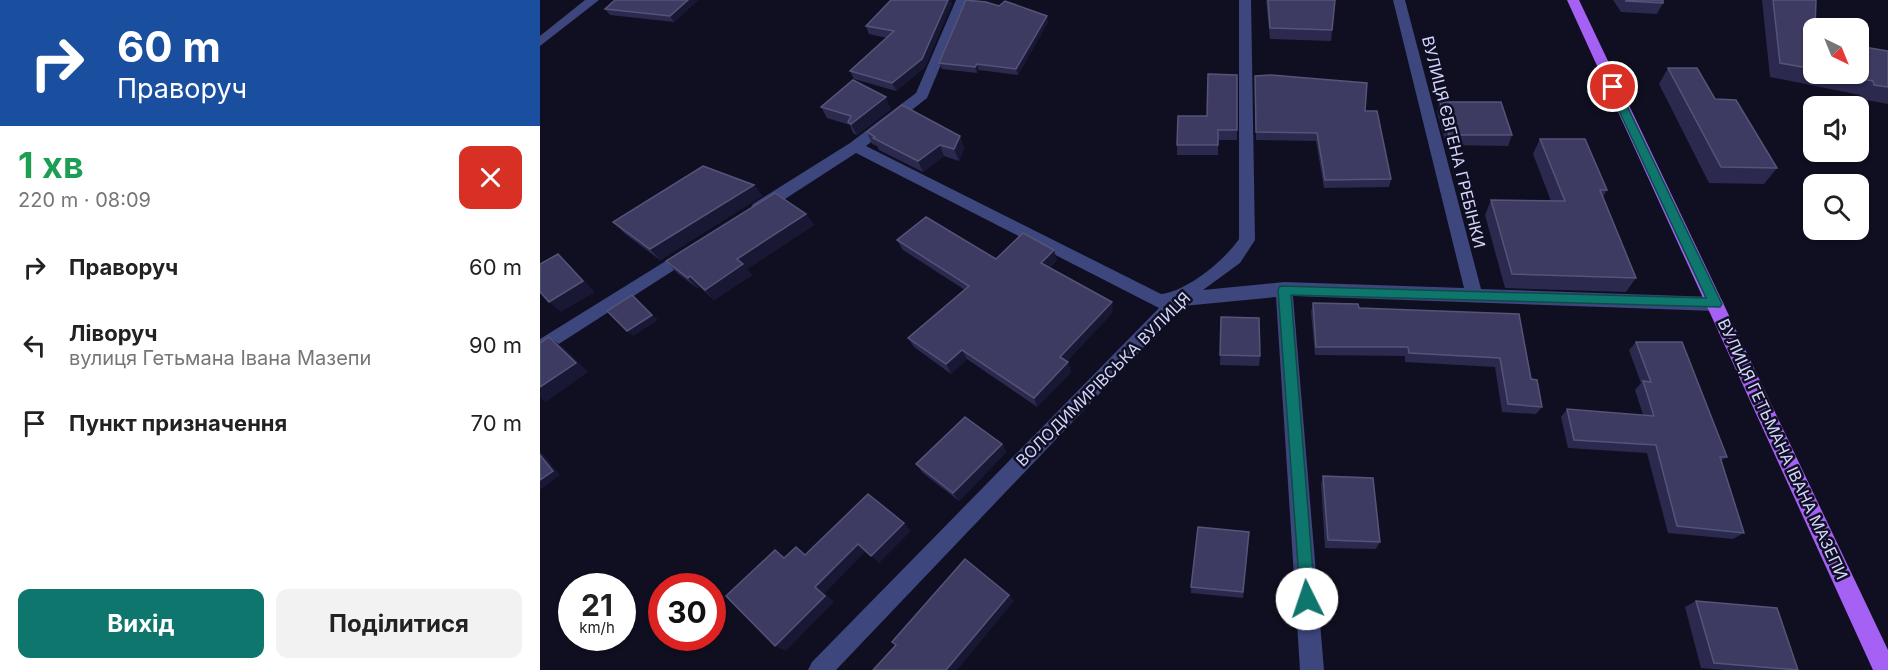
<!DOCTYPE html>
<html lang="uk">
<head>
<meta charset="utf-8">
<style>
  body { margin:0; font-family:Inter,sans-serif; background:#f2f2f2; color:#222; height:100vh; display:flex; flex-direction:column; font-size:22px; white-space:nowrap }
  * { box-sizing:border-box; margin:0 }
  p { font-size:20px; color:#767676 }
  .icon { flex:none; width:33px; height:33px; fill:none; stroke:currentColor; stroke-width:2; stroke-linecap:round; stroke-linejoin:round }
  .map { position:relative; flex:1; overflow:hidden }
  .panel { display:flex; flex-direction:column; background:#fff; width:540px }
  .panel>* { flex:none }
  .guide { background:#1a4fa0; color:#fff; overflow:hidden }
  .needle { width:39px; rotate:137deg }
  .controls { position:absolute; left:1263px; top:18px; display:grid; gap:12px }
  .controls a { display:grid; place-items:center; width:66px; height:66px; border-radius:12px; background:#fff; box-shadow:0 2px 4px #0004; font-size:30px }
  .speed { position:absolute; left:18px; top:573px; display:flex; gap:12px; font-size:30px; font-weight:700; text-align:center }
  .speed>* { display:grid; place-content:center; width:78px; height:78px; border-radius:50%; background:#fff; box-shadow:0 2px 4px #0004; line-height:1 }
  .speed small { font-size:15px; font-weight:400 }
  .speed .limit { border:9px solid #d22; background:#fff; color:#111 }
  .pin { position:absolute; display:grid; place-items:center; width:51px; height:51px; color:#fff; margin:-26px; border:3px solid #fff; border-radius:50%; box-shadow:0 2px 6px #0007 }
  .me { position:absolute; width:66px; margin:-33px; rotate:356deg; stroke-linejoin:round; filter:drop-shadow(0 0 4px #0008) }
  .turn { display:flex; align-items:center; gap:21px; height:126px; padding:0 18px; font-size:27px }
  .turn .icon { width:78px; height:78px; stroke-width:2.5 }
  .turn b { display:block; font-size:42px; line-height:51px }
  .round { display:grid; place-items:center; flex:none; width:63px; height:63px; border-radius:12px; background:#f2f2f2 }
  .overview { display:flex; align-items:center; justify-content:space-between; height:102px; padding:0 18px }
  h1 { font-size:36px; font-weight:700; line-height:45px; color:#1e9e55 }
  .button { display:flex; gap:12px; margin-top:auto; padding:12px 18px }
  .button a { flex:1; height:69px; border-radius:12px; background:#0f766e; color:#fff; font-size:24px; font-weight:700; line-height:69px; text-align:center }
  .button a+a { background:#f2f2f2; color:#222 }
  ul { padding:0; list-style:none }
  li { display:flex; align-items:center; gap:18px; height:78px; padding:0 18px }
  li div { flex:1 }
  li b { display:block; font-size:22px }
  li em { font-style:normal }
  main { display:flex; flex:1; min-height:0 }
  .map>svg:first-child { display:block }
  .lines { fill:none; stroke-linecap:round; stroke-linejoin:round }
  .minor { fill:#3d467d; fill-rule:evenodd }
  .major { fill:#a461f4; fill-rule:evenodd }
  .wall { fill:#2b294e }
  .shaded-wall { fill:#181734 }
  .building { fill:#3d3b61; stroke:#545479; stroke-width:1.5 }
  .route { fill:#0f766e; stroke:#0a4d48; stroke-width:1.5 }
  .labels { text-anchor:middle; dominant-baseline:central; stroke-width:5; stroke-linejoin:round; paint-order:stroke }
  .street-label { font-size:16px; fill:#d2d5fc; stroke:#0f0f21 }
</style>
</head>
<body>
<main>
<section class="panel">
<div class="guide">
<div class="turn"><svg class="icon" aria-label="right" viewBox="0 0 24 24"><path d="M7 20v-9h11M14 6l5 5-5 5"/></svg><div><b>60 m</b>Праворуч</div></div>
</div>
<div class="overview"><div><h1>1 хв</h1><p>220 m · 08:09</p></div><a class="round" style="background:#d93025;color:#fff"><svg class="icon" aria-label="close" viewBox="0 0 24 24"><path d="M6 6l12 12M18 6L6 18"/></svg></a></div>
<ul>
<li><svg class="icon" aria-label="right" viewBox="0 0 24 24"><path d="M7 20v-9h11M14 6l5 5-5 5"/></svg><div><b>Праворуч</b></div><em>60 m</em></li>
<li><svg class="icon" aria-label="left" viewBox="0 0 24 24"><path d="M17 20v-9H6M10 6l-5 5 5 5"/></svg><div><b>Ліворуч</b><p>вулиця Гетьмана Івана Мазепи</p></div><em>90 m</em></li>
<li><svg class="icon" aria-label="arrive" viewBox="0 0 24 24"><path d="M6 21V4h12l-3 4 3 4H6"/></svg><div><b>Пункт призначення</b></div><em>70 m</em></li>
</ul>
<div class="button"><a>Вихід</a><a>Поділитися</a></div>
</section>
<div class="map">
<svg width="1348" height="670" viewBox="0 0 1348 670">
  <rect width="100%" height="100%" fill="#0f0f21"/>
  <g class="lines">
    <!-- minor -->
    <g class="minor">
      <polygon points="45,0 59,0 0,46 0,36"/>
      <path d="M416,0h12l-41,98 -61,48 295,148c25,-2 64,-34 78,-55v-239h12l4,240 -15,23 -37,27 81,-8 180,6 -71,-288h12l76,289 234,8 6,2 3,5 -3,5 -6,2 -422,-15 31,374h-24l-24,-373 -93,9 -347,364h-28l4,-8 347,-354 -303,-155 -91,59h-12l-2,-4 2,-4 97,-61 66,-50z"/>
      <polygon points="150,246 158,252 156,256 0,356 0,339"/>
    </g>
    <!-- major -->
    <polygon class="major" points="1027,0 1039,0 1348,650 1348,670 1333,670"/>
  </g>
  <!-- wall -->
  <g class="wall">
    <polygon points="158,0 134,22 70,15 65,9"/>
    <polygon points="726,0 795,0 791,41 730,39"/>
    <polygon points="1073,0 1123,0 1123,3 1117,14 1081,12"/>
    <polygon points="1222,0 1276,0 1274,28 1274,74 1318,74 1348,51 1348,104 1321,99 1320,95 1230,77"/>
    <polygon points="412,3 385,67 356,91 314,79 310,71 347,38 329,34 326,26"/>
    <polygon points="508,22 478,75 439,70 437,73 402,69 399,63"/>
    <polygon points="1128,68 1175,99 1237,168 1224,184 1169,183 1119,84"/>
    <polygon points="697,75 697,140 678,140 678,155 637,155 637,145 667,116"/>
    <polygon points="715,76 825,111 851,179 849,187 784,188 776,141 716,140"/>
    <polygon points="900,102 972,135 968,146 906,145 897,112"/>
    <polygon points="281,107 351,109 317,135 313,133 310,125 287,118"/>
    <polygon points="327,132 420,136 424,148 419,161 404,156 383,172 339,150 337,146 332,144"/>
    <polygon points="1000,139 1067,190 1063,197 1096,278 1086,292 965,288 945,215 951,200 1011,201 993,154"/>
    <polygon points="214,185 222,196 120,260 84,233 73,222"/>
    <polygon points="266,214 274,225 207,269 212,275 174,300 160,287 157,288 136,272 126,261"/>
    <polygon points="357,240 456,259 517,260 510,267 573,312 527,361 528,362 531,372 497,407 427,359 411,374 374,347 368,338 425,290 363,250"/>
    <polygon points="773,303 819,308 979,314 991,379 1002,407 996,414 962,412 955,367 865,362 865,356 775,355 771,312"/>
    <polygon points="681,317 720,356 719,366 680,365"/>
    <polygon points="1096,342 1187,457 1181,461 1204,533 1193,539 1128,533 1107,453 1028,448 1021,417 1027,409 1103,415 1095,390 1101,383 1089,350"/>
    <polygon points="462,444 466,452 419,501 383,473 376,464"/>
    <polygon points="783,476 840,542 836,549 785,548 781,484"/>
    <polygon points="709,532 703,598 651,593 651,587"/>
    <polygon points="1156,601 1258,670 1185,670 1161,668 1145,607"/>
  </g>
  <!-- shaded-wall -->
  <g class="shaded-wall">
    <polygon points="148,0 158,0 134,22 130,16"/>
    <polygon points="408,0 411,0 412,3 385,67 356,91 352,83"/>
    <polygon points="507,16 508,22 478,75 476,69"/>
    <polygon points="437,64 439,70 437,73 435,67"/>
    <polygon points="346,97 351,109 317,135 311,124"/>
    <polygon points="420,136 424,148 419,161 414,149"/>
    <polygon points="400,145 404,156 383,172 378,161"/>
    <polygon points="214,185 222,196 120,260 110,249"/>
    <polygon points="266,214 274,225 207,269 212,275 174,300 165,290 197,259"/>
    <polygon points="514,250 517,260 504,273 501,263"/>
    <polygon points="18,254 30,265 55,292 21,312 9,302"/>
    <polygon points="150,276 160,287 157,288 148,278"/>
    <polygon points="92,295 118,320 93,336 87,331"/>
    <polygon points="572,302 573,312 523,366 520,357"/>
    <polygon points="9,337 23,347 48,372 6,402 0,398 0,387"/>
    <polygon points="422,350 427,359 411,374 406,364"/>
    <polygon points="528,362 531,372 497,407 494,398"/>
    <polygon points="462,444 466,452 419,501 413,493"/>
    <polygon points="0,450 20,475 0,490"/>
    <polygon points="364,523 371,531 339,563 331,556"/>
    <polygon points="318,544 326,551 285,593 294,602 246,651 235,646 275,587"/>
    <polygon points="469,595 474,601 417,670 406,670"/>
  </g>
  <!-- building -->
  <g class="building">
    <polygon points="75,0 148,0 130,16 65,9"/>
    <polygon points="351,0 408,0 382,59 352,83 310,71 354,31 326,26"/>
    <polygon points="426,0 446,2 459,6 465,1 507,16 476,69 437,64 435,67 399,63"/>
    <polygon points="728,0 795,0 792,30 730,28"/>
    <polygon points="1086,0 1123,0 1123,3 1086,1"/>
    <polygon points="1233,0 1276,0 1275,28 1274,28 1274,69 1240,63"/>
    <polygon points="1318,46 1348,51 1348,87 1334,85 1333,81 1295,74 1318,74"/>
    <polygon points="1128,68 1157,68 1175,99 1196,100 1237,168 1181,167"/>
    <polygon points="668,74 697,75 697,130 678,130 678,145 637,145 638,116 667,116"/>
    <polygon points="731,75 827,83 825,111 837,111 851,179 785,180 777,133 716,132 715,76"/>
    <polygon points="313,80 346,97 311,124 308,122 311,116 281,107"/>
    <polygon points="900,102 961,102 972,135 909,135"/>
    <polygon points="362,105 420,136 414,149 400,145 378,161 333,138 335,137 327,132"/>
    <polygon points="1000,139 1045,139 1067,190 1060,190 1096,278 972,274 951,200 1025,201"/>
    <polygon points="163,166 214,185 110,249 73,222"/>
    <polygon points="235,193 266,214 197,259 203,264 165,290 150,276 148,278 126,261"/>
    <polygon points="386,217 456,259 483,233 514,250 501,263 572,302 520,357 528,362 494,398 422,350 406,364 368,338 429,286 357,240"/>
    <polygon points="18,254 43,281 9,302 0,292 0,264"/>
    <polygon points="92,295 112,315 87,331 67,311"/>
    <polygon points="773,303 818,304 819,308 979,314 991,379 997,380 1002,407 968,404 960,358 869,353 868,347 776,347"/>
    <polygon points="681,317 719,318 720,356 680,355"/>
    <polygon points="9,337 36,363 0,387 0,343"/>
    <polygon points="1096,342 1142,342 1187,457 1180,457 1204,533 1137,526 1116,445 1034,440 1027,409 1114,416 1103,381 1111,382"/>
    <polygon points="425,417 462,444 413,493 376,464"/>
    <polygon points="0,455 13,471 0,480"/>
    <polygon points="783,476 833,478 840,542 788,540"/>
    <polygon points="328,494 364,523 331,556 318,544 275,587 285,596 235,646 186,596 235,550 244,558 256,547 265,555"/>
    <polygon points="658,527 709,532 703,592 651,587"/>
    <polygon points="425,559 469,595 406,670 333,670 356,645 352,642"/>
    <polygon points="1156,601 1237,608 1258,670 1174,663"/>
  </g>
  <!-- route -->
  <polygon class="route" points="1073,83 1078,87 1182,304 1180,307 751,295 775,599 773,605 767,607 761,605 738,290 740,286 1166,298 1068,87"/>
  <g class="labels">
    <!-- street labels -->
    <g class="street-label">
      <text transform="translate(914 142) rotate(76)">ВУЛИЦЯ ЄВГЕНА ГРЕБІНКИ</text>
      <text transform="translate(563 379) rotate(-45)">ВОЛОДИМИРІВСЬКА ВУЛИЦЯ</text>
      <text transform="translate(1243 449) rotate(65)">ВУЛИЦЯ ГЕТЬМАНА ІВАНА МАЗЕПИ</text>
    </g>
  </g>
</svg>
<div class="controls">
<a><svg class="needle" viewBox="-14 -14 28 28"><path d="M0-13l5 13h-10z" fill="#e53935"/><path d="M0 13l5-13h-10z" fill="#767676"/></svg></a>
<a><svg class="icon" aria-label="sound" viewBox="0 0 24 24"><path d="M4 9h4l5-4v14l-5-4H4zM17 9q2 3 0 6"/></svg></a>
<a><svg class="icon" aria-label="search" viewBox="0 0 24 24"><circle cx="10" cy="10" r="6"/><path d="M15 15l6 6"/></svg></a>
</div>
<div class="speed"><div>21<small>km/h</small></div><div class="limit">30</div></div>
<div class="pin" style="left:1073px;top:87px;background:#d93025"><svg class="icon" aria-label="arrive" viewBox="0 0 24 24"><path d="M6 21V4h12l-3 4 3 4H6"/></svg></div>
<svg class="me" style="left:767px;top:599px" viewBox="-20 -20 40 40"><circle r="19" fill="#fff"/><path d="M0-13L10 11 0 6-10 11z" fill="#0f766e"/></svg>
</div>
</main>
</body>
</html>
